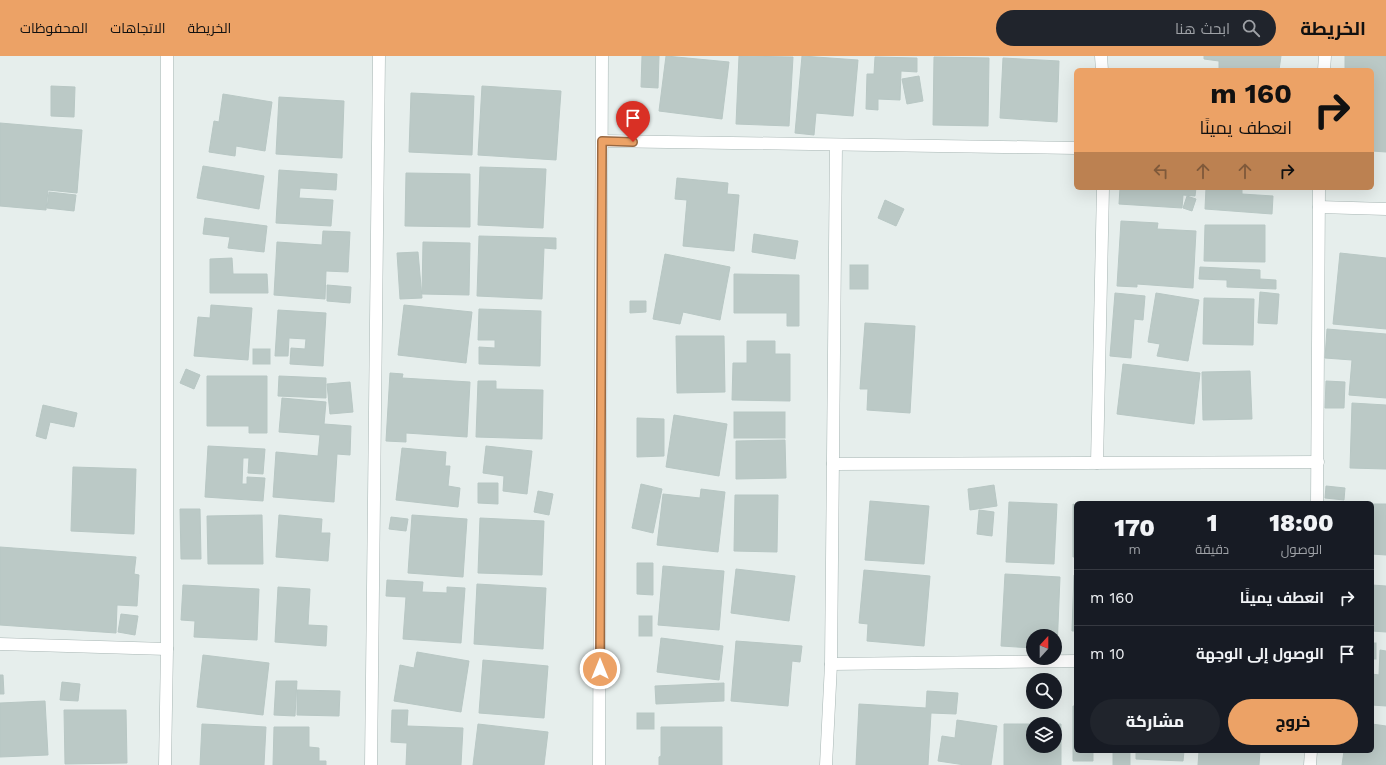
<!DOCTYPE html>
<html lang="ar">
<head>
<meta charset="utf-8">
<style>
  body { margin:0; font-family:"Work Sans",Cairo,sans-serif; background:#20242c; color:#f1f3f6; direction:rtl; height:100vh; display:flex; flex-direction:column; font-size:15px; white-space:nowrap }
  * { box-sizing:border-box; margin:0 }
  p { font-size:13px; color:#9ea1a6 }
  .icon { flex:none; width:22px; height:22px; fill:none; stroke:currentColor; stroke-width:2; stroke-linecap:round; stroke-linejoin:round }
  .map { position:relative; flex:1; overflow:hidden; direction:ltr }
  .sheet { position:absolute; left:1074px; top:445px; width:300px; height:252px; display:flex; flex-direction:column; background:#171b24; border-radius:6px; box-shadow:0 4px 16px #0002; direction:rtl }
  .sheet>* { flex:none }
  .guide { position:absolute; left:1074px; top:12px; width:300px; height:122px; border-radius:6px; box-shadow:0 4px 16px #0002; direction:rtl; background:#eca266; color:#111; overflow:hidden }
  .needle { width:26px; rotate:21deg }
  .buttons { position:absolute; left:1026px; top:573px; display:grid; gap:8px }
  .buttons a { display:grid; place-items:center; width:36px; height:36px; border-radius:50%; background:#171b24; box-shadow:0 4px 16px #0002; font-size:20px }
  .pin { position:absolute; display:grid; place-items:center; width:34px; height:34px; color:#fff; margin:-41px -17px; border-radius:50% 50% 50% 0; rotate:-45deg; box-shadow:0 0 4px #0007 }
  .pin .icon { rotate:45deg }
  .me { position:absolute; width:44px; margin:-22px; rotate:0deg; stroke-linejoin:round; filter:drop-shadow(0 0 3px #0008) }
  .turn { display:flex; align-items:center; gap:14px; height:84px; padding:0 16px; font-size:18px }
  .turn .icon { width:52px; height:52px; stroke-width:2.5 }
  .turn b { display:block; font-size:28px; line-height:34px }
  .lanes { display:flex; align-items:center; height:38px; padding:0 16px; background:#0003; justify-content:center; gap:20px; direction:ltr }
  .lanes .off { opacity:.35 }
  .eta { display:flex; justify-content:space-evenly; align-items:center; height:68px; text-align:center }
  .eta b { font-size:24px; font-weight:800; line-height:28px }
  .button { display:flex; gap:8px; margin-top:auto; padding:8px 16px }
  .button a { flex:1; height:46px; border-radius:24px; background:#eca266; color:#111; font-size:16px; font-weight:800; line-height:46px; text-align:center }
  .button a+a { background:#20242c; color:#f1f3f6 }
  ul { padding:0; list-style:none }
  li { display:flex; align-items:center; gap:12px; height:56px; padding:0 16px; border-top:1px solid #363941 }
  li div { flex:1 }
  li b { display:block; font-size:15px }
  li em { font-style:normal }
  header { display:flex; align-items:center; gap:24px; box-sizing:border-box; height:56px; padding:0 20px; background:#eca266; color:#111 }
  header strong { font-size:19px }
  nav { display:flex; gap:22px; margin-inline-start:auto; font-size:14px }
  .search { width:280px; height:36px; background:#20242c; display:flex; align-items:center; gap:10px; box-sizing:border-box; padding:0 14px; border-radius:22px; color:#9ea1a6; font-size:15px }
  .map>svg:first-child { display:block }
  .building { fill:#bbc9c6; stroke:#b8c7c4 }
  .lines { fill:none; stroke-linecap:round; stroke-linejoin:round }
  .minor-casing { stroke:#a8b6b4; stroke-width:13 }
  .tertiary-casing { stroke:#a8b6b4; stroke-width:13 }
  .minor { stroke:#fff; stroke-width:12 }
  .tertiary { stroke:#fff; stroke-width:12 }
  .route-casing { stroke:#996942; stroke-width:10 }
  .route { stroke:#eca266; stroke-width:7 }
</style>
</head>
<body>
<header>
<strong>الخريطة</strong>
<div class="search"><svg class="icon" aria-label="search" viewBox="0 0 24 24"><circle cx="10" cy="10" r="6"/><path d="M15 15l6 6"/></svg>ابحث هنا</div>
<nav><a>الخريطة</a><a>الاتجاهات</a><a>المحفوظات</a></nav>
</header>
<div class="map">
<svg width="1386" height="709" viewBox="0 0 1386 709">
  <rect width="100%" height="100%" fill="#e6eeec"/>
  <!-- building -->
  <g class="building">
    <polygon points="642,0 659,0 658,32 641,31"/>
    <polygon points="666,0 729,6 722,63 659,55"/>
    <polygon points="739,0 793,1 789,70 736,68"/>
    <polygon points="802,0 858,4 853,60 816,57 814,79 795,77"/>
    <polygon points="1204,0 1281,0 1279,14 1219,14 1219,5 1204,3"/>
    <polygon points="1345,0 1386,0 1386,96 1372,95 1372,14 1345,14"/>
    <polygon points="875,1 917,2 917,16 901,15 900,44 878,43 878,54 866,53 867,18 874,18"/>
    <polygon points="934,1 989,2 988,70 933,69"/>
    <polygon points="1003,2 1059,5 1057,66 1000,62"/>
    <polygon points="919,20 923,45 907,48 902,23"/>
    <polygon points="51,30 75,31 74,61 51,60"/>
    <polygon points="482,30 561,35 556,104 478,99"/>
    <polygon points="411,37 474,40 472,99 409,96"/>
    <polygon points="223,38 272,46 265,95 236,90 235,100 209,96 214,65 219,66"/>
    <polygon points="279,41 344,45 342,102 276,98"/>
    <polygon points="0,67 82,74 77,137 48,134 46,154 0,150"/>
    <polygon points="203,110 264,120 259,153 197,142"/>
    <polygon points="480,111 546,113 543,172 478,169"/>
    <polygon points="279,114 337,118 336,134 300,132 299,142 333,144 331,170 276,167"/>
    <polygon points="406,117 470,118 470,171 405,170"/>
    <polygon points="677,122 728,127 727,138 739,139 734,195 683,190 687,144 675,143"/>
    <polygon points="1120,132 1196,132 1195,140 1183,139 1182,152 1119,148"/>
    <polygon points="1206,132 1242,132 1242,138 1273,140 1272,158 1205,153"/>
    <polygon points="49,136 76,139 74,155 47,152"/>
    <polygon points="1187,140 1196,143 1192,155 1183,152"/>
    <polygon points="885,144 904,153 896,170 878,162"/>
    <polygon points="205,162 267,170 264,196 228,192 230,181 203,178"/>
    <polygon points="1121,165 1158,167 1157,173 1196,175 1193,232 1137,228 1137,231 1117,230"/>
    <polygon points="1205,169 1265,169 1265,206 1204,205"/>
    <polygon points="323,175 350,176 348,216 326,215 325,243 274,239 277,186 322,189"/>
    <polygon points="754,178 798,185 795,203 752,196"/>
    <polygon points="479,180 556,182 556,193 544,192 542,243 477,240"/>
    <polygon points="423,186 470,187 469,239 422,238"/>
    <polygon points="418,196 422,242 400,243 397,197"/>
    <polygon points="1340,197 1386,202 1386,273 1333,268"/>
    <polygon points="665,198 730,211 720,264 683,256 680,268 653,263"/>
    <polygon points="232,202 233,218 267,218 268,237 210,237 210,203"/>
    <rect x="850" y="209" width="18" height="24"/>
    <polygon points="1200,211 1260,214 1260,223 1276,224 1276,233 1227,231 1227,224 1199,223"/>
    <polygon points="734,218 799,219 799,270 787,270 787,257 734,257"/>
    <polygon points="327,229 351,231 350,247 327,245"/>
    <polygon points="1260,236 1279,238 1277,268 1258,267"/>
    <polygon points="1115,237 1145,240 1143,264 1134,263 1131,302 1110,300"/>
    <polygon points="1156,237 1199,244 1188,305 1157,300 1160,288 1148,286"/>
    <polygon points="1204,242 1254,243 1253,289 1203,288"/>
    <polygon points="630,245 646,245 646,256 630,257"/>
    <polygon points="211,249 252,252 248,304 194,300 198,261 210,262"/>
    <polygon points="404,249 472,256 466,307 398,299"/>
    <polygon points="479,253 541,255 540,310 479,308 479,291 495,292 495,284 478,284"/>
    <polygon points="278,254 326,257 323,310 290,308 291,292 305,293 306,283 289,282 288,300 275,300"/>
    <polygon points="865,267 915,270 910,357 867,354 868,333 860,333"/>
    <polygon points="1327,273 1386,278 1386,342 1349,339 1352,304 1325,302"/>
    <polygon points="676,280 724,280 725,336 677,337"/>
    <polygon points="747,285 775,285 775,298 790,298 790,345 732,344 733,307 747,307"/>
    <rect x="253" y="293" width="17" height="15"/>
    <polygon points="1123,308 1200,317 1194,368 1117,358"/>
    <polygon points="186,313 200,319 194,333 180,327"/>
    <polygon points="1250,315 1252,363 1203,364 1202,316"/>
    <polygon points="390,317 403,318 402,322 470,326 467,381 406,377 406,386 386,385"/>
    <polygon points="207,320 267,320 267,377 249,377 249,370 207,370"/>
    <polygon points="279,320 326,322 326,342 278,340"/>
    <polygon points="478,325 496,325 496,333 543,334 542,383 476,381"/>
    <polygon points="1326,325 1345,326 1344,352 1325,352"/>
    <polygon points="350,326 353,356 330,358 327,328"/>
    <polygon points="282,342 326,346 324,368 351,370 350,399 337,398 334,446 273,441 276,396 318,400 320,379 279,376"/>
    <polygon points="1352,347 1386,349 1386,413 1350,412"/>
    <polygon points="43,349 77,357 74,371 50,366 46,383 36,380"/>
    <rect x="734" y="356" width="51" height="26"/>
    <polygon points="674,359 727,368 719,420 666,411"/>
    <polygon points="637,362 664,363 664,400 637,401"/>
    <polygon points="785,384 786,422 736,423 736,385"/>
    <polygon points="208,390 265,393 263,418 248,417 249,402 243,402 242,428 247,428 247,421 265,422 263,445 205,441"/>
    <polygon points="486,390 532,395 527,438 503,435 504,420 483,417"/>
    <polygon points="402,392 446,396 445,410 450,410 448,430 460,432 458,451 396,444"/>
    <polygon points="73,411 136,413 134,478 71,475"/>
    <polygon points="478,427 498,427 498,448 478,447"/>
    <polygon points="641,428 662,433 653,477 632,472"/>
    <polygon points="994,429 997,450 970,454 968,433"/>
    <polygon points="1326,430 1345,432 1344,444 1325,442"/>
    <polygon points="701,433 725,436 718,496 657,489 663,438 700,442"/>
    <polygon points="538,435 553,438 549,459 534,456"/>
    <polygon points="735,439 778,439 777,496 734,495"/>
    <polygon points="870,445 929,450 924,508 865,504"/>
    <polygon points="1009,446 1057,448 1054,508 1006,506"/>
    <polygon points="1073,448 1076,449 1076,501 1073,501"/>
    <polygon points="1372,448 1386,448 1386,499 1372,498"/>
    <polygon points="180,453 200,453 201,503 181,503"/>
    <polygon points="979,454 994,456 992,480 977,478"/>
    <polygon points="262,459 263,508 208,508 207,460"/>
    <polygon points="279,459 322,463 321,477 330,477 328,505 276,501"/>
    <polygon points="412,459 467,463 463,521 408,517"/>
    <polygon points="391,461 408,463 406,475 389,473"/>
    <polygon points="480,462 544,465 542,519 478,517"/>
    <polygon points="0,491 136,501 134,518 139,519 137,550 117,549 116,577 0,569"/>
    <polygon points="637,507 653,507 653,539 637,538"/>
    <polygon points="663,510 724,515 719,574 658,569"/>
    <polygon points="736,513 795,520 789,565 731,557"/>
    <polygon points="864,514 930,520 924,590 867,585 868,568 859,567"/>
    <polygon points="1005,518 1060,521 1057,593 1055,593 1055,580 1033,580 1033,592 1001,590"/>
    <polygon points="1074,519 1076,520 1076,575 1072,575"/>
    <polygon points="387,524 423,526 422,536 447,537 447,531 465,532 461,587 403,583 406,541 386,540"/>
    <polygon points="477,528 546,532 543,593 474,588"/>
    <polygon points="183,529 259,533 257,584 194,581 195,565 181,564"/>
    <polygon points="1372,529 1386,530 1386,576 1372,575"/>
    <polygon points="278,531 310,533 308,569 327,570 326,590 275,586"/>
    <polygon points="121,558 138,560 135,579 118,576"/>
    <rect x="639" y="560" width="13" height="20"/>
    <polygon points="661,582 723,590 719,624 657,616"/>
    <polygon points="736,585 802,590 800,606 792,605 788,650 731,645"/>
    <rect x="1372" y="587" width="4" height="16"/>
    <polygon points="1380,594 1386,595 1386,650 1372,649 1372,618 1379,619"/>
    <polygon points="417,596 469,605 461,656 394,645 400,609 414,612"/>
    <polygon points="203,599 269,607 263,659 197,651"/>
    <polygon points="483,604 548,610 544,662 479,657"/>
    <polygon points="0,619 3,619 4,638 0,638"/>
    <polygon points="276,625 297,625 295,660 274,659"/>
    <polygon points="62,626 80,628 78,645 60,644"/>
    <polygon points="724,627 724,645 656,648 655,630"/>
    <polygon points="297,634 340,635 339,660 297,659"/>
    <polygon points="927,635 958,637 956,658 931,657 928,709 856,709 859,648 926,652"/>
    <polygon points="45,645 48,699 0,701 0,647"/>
    <polygon points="1073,650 1076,650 1076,695 1093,695 1093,705 1073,705"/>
    <polygon points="64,654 126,654 127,707 65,708"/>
    <polygon points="392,654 408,654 407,670 463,672 461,709 406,709 407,687 391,686"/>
    <rect x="637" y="657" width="17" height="16"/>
    <polygon points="957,664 997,670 991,709 965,709 938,705 942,680 955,682"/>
    <polygon points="202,668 266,671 264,709 200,709"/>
    <polygon points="478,668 548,676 544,709 473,709"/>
    <polygon points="1004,668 1033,668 1033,690 1055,690 1055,668 1061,668 1061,709 1004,709"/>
    <polygon points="1372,668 1386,670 1386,709 1342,709 1344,695 1372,695"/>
    <polygon points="274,671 309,671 309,691 319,692 319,705 326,705 326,709 273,709"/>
    <polygon points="661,671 722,671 722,709 659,709 659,701 661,700"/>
    <rect x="1113" y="695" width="17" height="14"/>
    <polygon points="1136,695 1184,695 1183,705 1136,703"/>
    <polygon points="1199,695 1260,695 1259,709 1198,709"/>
  </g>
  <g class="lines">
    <defs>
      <g id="minor">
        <polyline points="1101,0 1102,14"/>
        <polyline points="1324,14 1325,0"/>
        <polyline points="602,85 1076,92"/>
        <polyline points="836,89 831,608 1076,605"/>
        <polyline points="1319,151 1386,153"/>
        <polyline points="1097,407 1103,132"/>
        <polyline points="833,408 1318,406"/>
        <polyline points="1317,447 1319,132"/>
        <polyline points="0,588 167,593"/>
        <polyline points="165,709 167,593 167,0"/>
        <polyline points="371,709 379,0"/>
        <polyline points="826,709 831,608"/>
        <polyline points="1310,709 1311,695"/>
      </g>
      <polyline id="tertiary" points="599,709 602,0"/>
    </defs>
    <!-- minor casing -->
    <use href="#minor" class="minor-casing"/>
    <!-- tertiary casing -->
    <use href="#tertiary" class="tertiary-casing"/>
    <!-- minor -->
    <use href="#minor" class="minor"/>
    <!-- tertiary -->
    <use href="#tertiary" class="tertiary"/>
  </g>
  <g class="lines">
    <defs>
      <polyline id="route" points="600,613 602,85 633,86"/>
    </defs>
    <!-- route casing -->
    <use href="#route" class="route-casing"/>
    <!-- route -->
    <use href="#route" class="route"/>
  </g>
</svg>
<div class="buttons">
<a><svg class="needle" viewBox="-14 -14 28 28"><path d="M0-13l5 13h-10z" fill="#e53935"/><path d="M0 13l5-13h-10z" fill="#9ea1a6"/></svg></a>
<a><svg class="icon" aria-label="search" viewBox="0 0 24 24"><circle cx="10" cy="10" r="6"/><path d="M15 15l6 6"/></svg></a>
<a><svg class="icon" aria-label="layers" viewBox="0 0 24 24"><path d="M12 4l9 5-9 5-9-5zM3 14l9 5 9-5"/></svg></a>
</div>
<div class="pin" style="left:633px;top:86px;background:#d93025"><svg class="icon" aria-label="arrive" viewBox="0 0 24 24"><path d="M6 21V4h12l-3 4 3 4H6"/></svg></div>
<svg class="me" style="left:600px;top:613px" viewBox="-20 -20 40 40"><circle r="17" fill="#eca266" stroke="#fff" stroke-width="3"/><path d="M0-11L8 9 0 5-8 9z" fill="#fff"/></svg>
<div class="guide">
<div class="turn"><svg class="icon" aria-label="right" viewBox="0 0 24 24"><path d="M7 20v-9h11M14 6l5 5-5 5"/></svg><div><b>160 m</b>انعطف يمينًا</div></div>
<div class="lanes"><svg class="icon off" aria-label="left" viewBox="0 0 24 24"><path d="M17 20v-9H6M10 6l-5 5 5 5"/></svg><svg class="icon off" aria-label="ahead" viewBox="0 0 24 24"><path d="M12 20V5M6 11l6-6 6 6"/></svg><svg class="icon off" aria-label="ahead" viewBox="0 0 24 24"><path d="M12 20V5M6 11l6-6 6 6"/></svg><svg class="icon" aria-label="right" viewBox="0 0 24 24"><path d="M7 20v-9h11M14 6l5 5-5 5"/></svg></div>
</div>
<section class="sheet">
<div class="eta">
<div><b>18:00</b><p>الوصول</p></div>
<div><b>1</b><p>دقيقة</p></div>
<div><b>170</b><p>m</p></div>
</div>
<ul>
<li><svg class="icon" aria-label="right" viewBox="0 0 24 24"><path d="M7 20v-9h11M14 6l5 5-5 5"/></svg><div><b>انعطف يمينًا</b></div><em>160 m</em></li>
<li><svg class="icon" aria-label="arrive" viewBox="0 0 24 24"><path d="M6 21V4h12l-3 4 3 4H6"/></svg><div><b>الوصول إلى الوجهة</b></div><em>10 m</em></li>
</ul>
<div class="button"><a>خروج</a><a>مشاركة</a></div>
</section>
</div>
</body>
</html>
